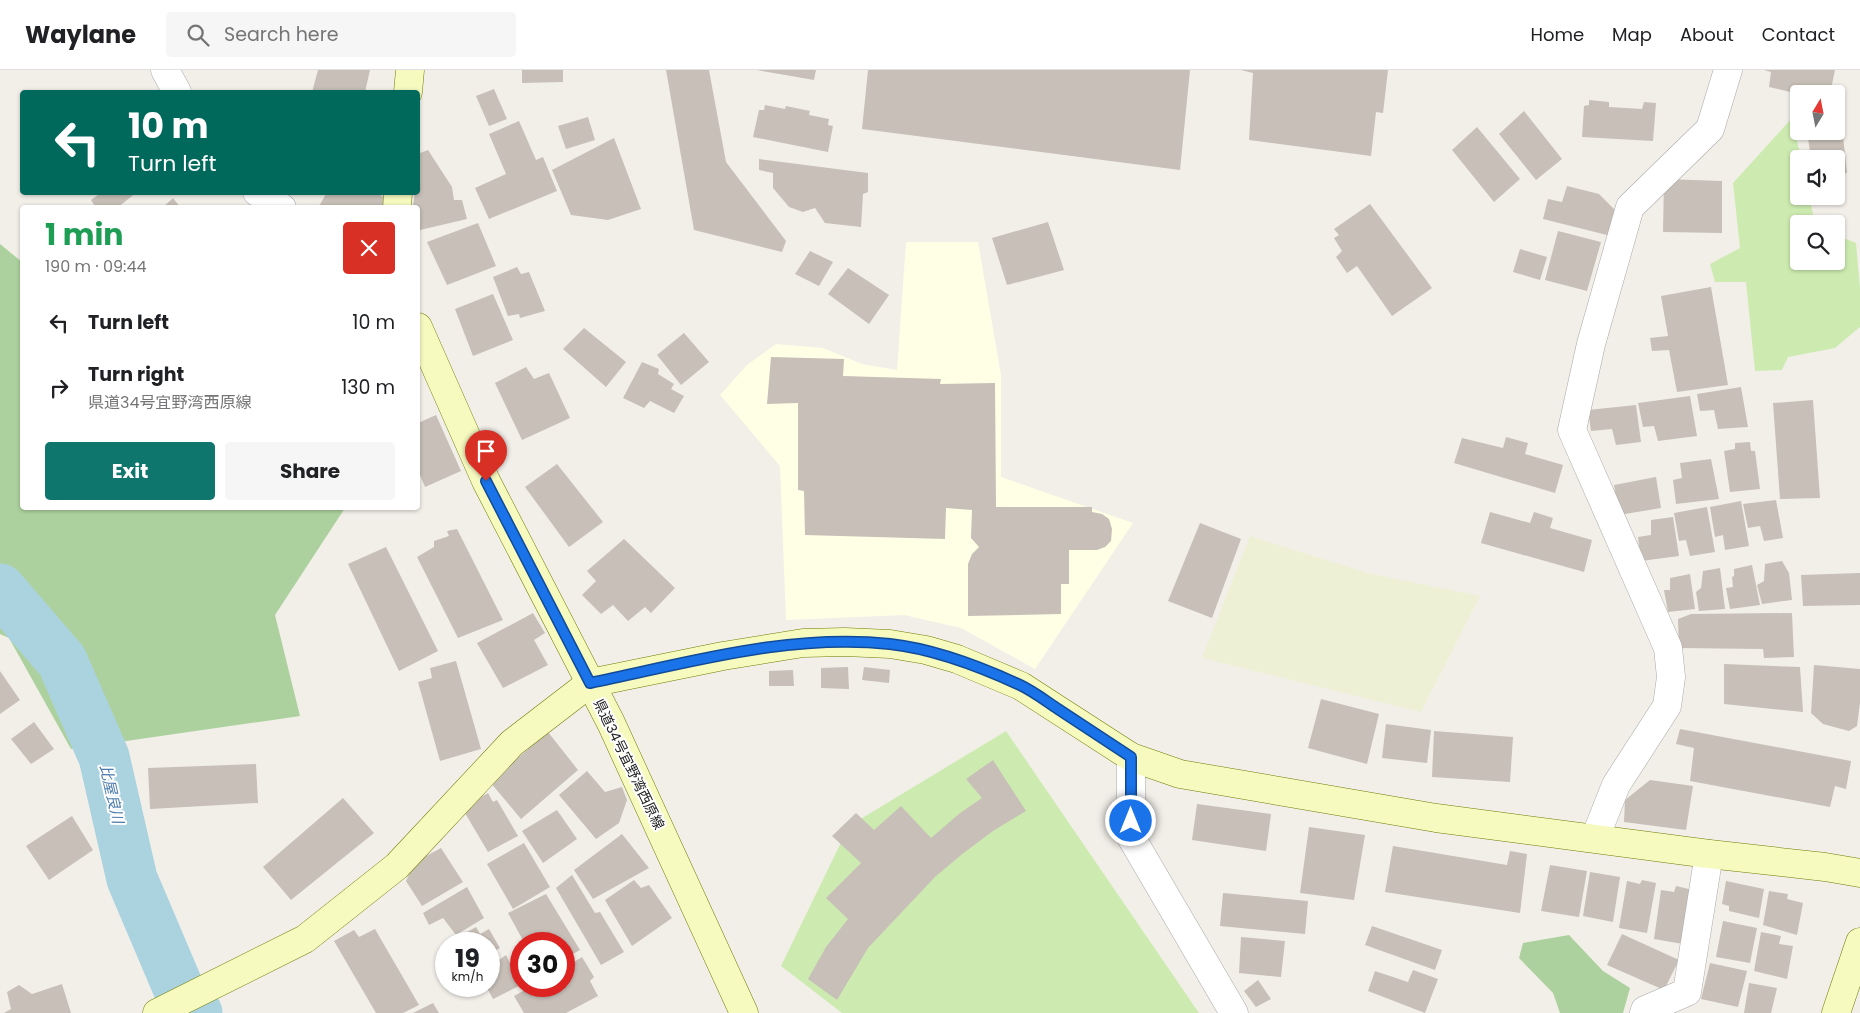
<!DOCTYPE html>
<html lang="en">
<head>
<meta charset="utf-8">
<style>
  body { margin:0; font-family:Poppins,"Noto Sans JP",sans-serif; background:#f6f6f6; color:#202124; height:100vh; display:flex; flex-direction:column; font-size:19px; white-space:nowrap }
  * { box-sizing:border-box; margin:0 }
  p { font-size:16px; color:#757577 }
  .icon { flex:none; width:28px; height:28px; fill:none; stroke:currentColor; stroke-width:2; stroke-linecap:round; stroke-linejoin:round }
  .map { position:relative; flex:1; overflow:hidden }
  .side { position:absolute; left:20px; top:135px; width:400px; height:305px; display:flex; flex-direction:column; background:#fff; border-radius:5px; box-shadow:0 1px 4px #0004 }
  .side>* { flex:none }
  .top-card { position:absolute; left:20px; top:20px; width:400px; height:105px; border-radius:5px; box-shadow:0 1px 4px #0004; background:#00695c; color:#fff; overflow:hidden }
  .needle { width:32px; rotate:10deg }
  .tools { position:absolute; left:1790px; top:15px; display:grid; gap:10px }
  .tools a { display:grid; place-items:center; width:55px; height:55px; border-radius:5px; background:#fff; box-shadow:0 1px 4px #0004; font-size:25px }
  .speed { position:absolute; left:435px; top:862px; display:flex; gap:10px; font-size:25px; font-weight:700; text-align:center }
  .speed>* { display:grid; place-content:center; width:65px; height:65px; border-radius:50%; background:#fff; box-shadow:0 1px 4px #0004; line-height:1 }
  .speed small { font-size:12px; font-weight:400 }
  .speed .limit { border:8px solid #d22; background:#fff; color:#111 }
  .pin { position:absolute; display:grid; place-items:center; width:42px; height:42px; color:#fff; margin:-51px -21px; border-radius:50% 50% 50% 0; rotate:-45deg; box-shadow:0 0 5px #0007 }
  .pin .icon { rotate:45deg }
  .me { position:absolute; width:55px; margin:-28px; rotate:0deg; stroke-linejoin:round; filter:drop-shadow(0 0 4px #0008) }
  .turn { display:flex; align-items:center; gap:18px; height:105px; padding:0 25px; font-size:22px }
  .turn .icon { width:65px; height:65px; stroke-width:2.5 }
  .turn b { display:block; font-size:35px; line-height:42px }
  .round { display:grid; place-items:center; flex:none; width:52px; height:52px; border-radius:5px; background:#f6f6f6 }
  .head { display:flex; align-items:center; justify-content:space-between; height:85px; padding:0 25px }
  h1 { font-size:30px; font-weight:700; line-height:38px; color:#1e9e55 }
  .action { display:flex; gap:10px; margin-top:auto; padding:10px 25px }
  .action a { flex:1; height:58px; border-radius:5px; background:#0f766e; color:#fff; font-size:20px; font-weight:700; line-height:58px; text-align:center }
  .action a+a { background:#f6f6f6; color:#202124 }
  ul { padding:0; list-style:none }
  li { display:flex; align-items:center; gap:15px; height:65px; padding:0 25px }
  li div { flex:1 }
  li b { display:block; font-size:19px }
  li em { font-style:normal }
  header { display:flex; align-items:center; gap:30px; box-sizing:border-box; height:70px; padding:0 25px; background:#fff; border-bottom:1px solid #e0e0e0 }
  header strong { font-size:24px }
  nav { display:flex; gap:28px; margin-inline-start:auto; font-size:18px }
  .search { width:350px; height:45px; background:#f6f6f6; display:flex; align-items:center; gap:12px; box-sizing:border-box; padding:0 18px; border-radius:5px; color:#757577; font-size:19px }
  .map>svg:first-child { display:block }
  .education { fill:#ffffe5 }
  .farmland { fill:#eef0d5 }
  .grass { fill:#cdebb0 }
  .forest { fill:#add19e }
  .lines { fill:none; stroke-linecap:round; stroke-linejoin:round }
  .river { stroke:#aad3df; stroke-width:51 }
  .building { fill:#c7bfb8 }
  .street-casing { stroke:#a9a9a9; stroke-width:29 }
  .secondary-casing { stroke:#707d05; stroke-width:29 }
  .street { stroke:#fff; stroke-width:28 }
  .secondary { stroke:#f7fabf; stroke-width:28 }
  .route-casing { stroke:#114b97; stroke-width:12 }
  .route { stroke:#1a73e8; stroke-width:9 }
  .labels { text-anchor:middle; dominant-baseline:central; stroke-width:4; stroke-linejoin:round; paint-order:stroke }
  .street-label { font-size:14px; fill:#222; stroke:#fff }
  .water-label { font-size:15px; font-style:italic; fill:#4a7aab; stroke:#fff }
</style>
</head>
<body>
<header>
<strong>Waylane</strong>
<div class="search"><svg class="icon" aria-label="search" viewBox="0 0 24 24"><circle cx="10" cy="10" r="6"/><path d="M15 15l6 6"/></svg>Search here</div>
<nav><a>Home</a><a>Map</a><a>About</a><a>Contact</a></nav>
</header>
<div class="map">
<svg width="1860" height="943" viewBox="0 0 1860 943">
  <rect width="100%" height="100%" fill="#f2efe9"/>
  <!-- education -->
  <polygon class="education" points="906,172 978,172 1001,305 1001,407 1133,453 1035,599 961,558 904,545 786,550 780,396 720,325 747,295 776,274 823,278 862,294 897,300"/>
  <!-- farmland -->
  <polygon class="farmland" points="1250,466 1367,503 1480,526 1421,642 1202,588"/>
  <!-- grass -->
  <g class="grass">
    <polygon points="1792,48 1801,89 1799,89 1799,126 1809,126 1815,154 1799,154 1799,191 1836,191 1836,165 1856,173 1860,218 1860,257 1835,278 1788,287 1782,300 1755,301 1746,212 1715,212 1710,194 1740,178 1733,113"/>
    <polygon points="1006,661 1199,943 842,943 781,896 849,756"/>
  </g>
  <!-- forest -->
  <g class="forest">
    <polygon points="0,174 22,192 22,438 345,438 275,545 300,646 71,679 9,568 0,564"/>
    <polygon points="1569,865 1603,901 1630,918 1623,943 1560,943 1553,923 1519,888 1523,873"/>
  </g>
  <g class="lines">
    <!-- river -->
    <polyline class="river" points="0,519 62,591 104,687 132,809 180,922 197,943"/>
  </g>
  <!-- building -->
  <g class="building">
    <polygon points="318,0 370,0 365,22 312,22"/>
    <polygon points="522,0 563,0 563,12 522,13"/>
    <polygon points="666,0 709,0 726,92 786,171 782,182 694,160"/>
    <polygon points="757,0 816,0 814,10"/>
    <polygon points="868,0 1190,0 1180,100 862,59"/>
    <polygon points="1241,0 1388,0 1383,43 1376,42 1371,86 1249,70 1253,3"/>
    <polygon points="1764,0 1835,0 1830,24 1799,24 1769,17 1771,2"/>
    <polygon points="494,19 507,49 489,56 476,26"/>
    <polygon points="1589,30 1609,32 1609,37 1642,39 1644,32 1656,33 1653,71 1582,67 1584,36 1589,35"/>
    <polygon points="765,35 785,39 786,36 810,41 809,45 829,49 828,55 833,56 828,82 753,67 759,40 764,40"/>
    <polygon points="1836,39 1840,39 1847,103 1836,104 1836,89 1811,89 1807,61 1836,61"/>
    <polygon points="1524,41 1562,89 1536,110 1499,64"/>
    <polygon points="588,47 595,70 566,79 558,56"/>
    <polygon points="519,51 536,90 543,87 557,121 489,149 475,118 506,104 489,64"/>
    <polygon points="1477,57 1520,109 1494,132 1452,80"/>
    <polygon points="614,68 641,139 608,150 571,145 552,100"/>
    <polygon points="428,80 452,117 454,130 462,130 467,149 420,160 418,151 418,138 414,138 413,136 415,122 418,122 420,83"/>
    <polygon points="759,89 868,103 868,122 863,124 861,157 825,153 815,138 803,142 789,137 773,118 773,103 759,100"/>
    <polygon points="1664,109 1722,111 1722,163 1663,162"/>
    <polygon points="1567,116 1599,124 1616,141 1607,165 1543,149 1548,129 1562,132"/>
    <polygon points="102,122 137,122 117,138 96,138 91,130"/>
    <polygon points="327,122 376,122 387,130 382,138 318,138"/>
    <polygon points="173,128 181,138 162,138"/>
    <polygon points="1370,134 1432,218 1392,246 1357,196 1347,203 1336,187 1342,181 1334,168 1339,165 1334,159"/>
    <polygon points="1048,152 1064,200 1007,215 992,168"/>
    <polygon points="478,153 496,196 447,215 427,172"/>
    <polygon points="1558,161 1601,172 1587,221 1545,210"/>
    <polygon points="1520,179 1547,187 1540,210 1513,202"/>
    <polygon points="810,181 833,192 819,216 795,204"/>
    <polygon points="517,197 521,204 529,202 545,241 520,248 519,244 508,246 493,207"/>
    <polygon points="848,198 889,225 869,254 828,224"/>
    <polygon points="1711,217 1728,315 1677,322 1669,280 1652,281 1650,268 1668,266 1661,226"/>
    <polygon points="493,224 513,270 473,286 455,239"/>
    <polygon points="584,258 626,292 606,317 563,279"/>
    <polygon points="684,263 709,292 681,315 657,285"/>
    <polygon points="771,287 844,289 843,306 941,309 940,314 995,313 996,437 1092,437 1092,442 1102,444 1109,449 1112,459 1111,471 1105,477 1097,480 1069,480 1069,514 1061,514 1061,544 968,546 968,494 972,484 979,477 971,468 972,440 946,438 945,469 805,465 804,421 798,420 798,333 767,334"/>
    <polygon points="642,292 659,299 658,304 674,314 671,319 684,326 674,343 650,331 644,338 623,328"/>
    <polygon points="526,297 534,309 549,303 570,348 522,370 495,313"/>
    <polygon points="1741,317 1748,357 1718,359 1714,340 1700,341 1697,324"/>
    <polygon points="1690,326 1697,366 1658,371 1654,356 1643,357 1638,333"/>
    <polygon points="1813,330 1820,428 1780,429 1773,333"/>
    <polygon points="1636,335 1641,372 1616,375 1612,359 1591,361 1588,340"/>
    <polygon points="436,345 461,401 425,417 418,400 418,353"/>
    <polygon points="1506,367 1528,373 1525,384 1563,395 1555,423 1454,393 1462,368 1503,378"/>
    <polygon points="1750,372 1751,381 1755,381 1760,419 1730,422 1724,381 1735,379 1735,373"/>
    <polygon points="1711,389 1719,429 1676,434 1673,410 1682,408 1680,393"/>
    <polygon points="557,394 603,452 569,477 525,417"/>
    <polygon points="1656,407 1661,438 1619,445 1614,415"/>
    <polygon points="1776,430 1783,468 1764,471 1760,456 1748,458 1743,434"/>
    <polygon points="1741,431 1749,476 1725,480 1723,465 1715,467 1710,437"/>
    <polygon points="1707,437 1715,482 1690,486 1686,470 1679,471 1674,443"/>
    <polygon points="1490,442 1530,453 1534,442 1553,448 1550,458 1592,470 1584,502 1481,473"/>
    <polygon points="1673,447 1679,486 1641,491 1638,467 1651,465 1651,450"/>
    <polygon points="1200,453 1241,469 1212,548 1168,531"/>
    <polygon points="457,459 503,550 458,568 417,487 434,477 434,471 449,466 447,461"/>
    <polygon points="624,469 675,518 651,543 645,537 628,551 613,535 601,544 582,525 596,511 587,501"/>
    <polygon points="386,477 438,581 399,601 348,494"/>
    <polygon points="1782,491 1789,503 1792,530 1762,534 1757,515 1764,511 1765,494"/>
    <polygon points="1752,495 1760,535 1730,539 1726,518 1733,517 1732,507 1734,506 1734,499"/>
    <polygon points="1720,498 1725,539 1699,541 1696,522 1701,518 1703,501"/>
    <polygon points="1860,503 1860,535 1803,536 1801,505"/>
    <polygon points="1690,504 1695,539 1668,542 1664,520 1670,520 1670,508"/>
    <polygon points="533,543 545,563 534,570 548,595 503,618 477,573"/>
    <polygon points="1792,543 1794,587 1764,588 1763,579 1679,578 1678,549 1691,544"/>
    <polygon points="456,591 481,679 440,691 418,612 432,608 430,598"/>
    <polygon points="1724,594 1800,597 1803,642 1724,634"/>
    <polygon points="1814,595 1860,599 1860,633 1857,656 1849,661 1823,654 1811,643"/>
    <polygon points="848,597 849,619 821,618 821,598"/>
    <polygon points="864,597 890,600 889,613 862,610"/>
    <polygon points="793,600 794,616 769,616 769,601"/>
    <polygon points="0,601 20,630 0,644"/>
    <polygon points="1321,629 1379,644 1367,694 1308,678"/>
    <polygon points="34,652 54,679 31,694 11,669"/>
    <polygon points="1386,654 1431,660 1427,693 1382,688"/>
    <polygon points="1680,659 1851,691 1846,719 1835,716 1830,737 1690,711 1694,678 1676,674"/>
    <polygon points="1434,661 1513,667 1510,712 1432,707"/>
    <polygon points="548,662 578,700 521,749 490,712"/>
    <polygon points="993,690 1026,741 993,761 961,785 935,807 868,878 837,930 808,909 826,877 848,849 826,828 861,793 832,766 856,743 874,760 901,736 931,768 960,743 982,728 966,709"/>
    <polygon points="256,694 258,733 150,739 148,698"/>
    <polygon points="587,701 605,722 622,717 627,730 619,753 596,769 559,725"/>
    <polygon points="1650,710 1693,716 1686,760 1624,752 1625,730"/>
    <polygon points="488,723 493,732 497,730 518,766 488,782 462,738"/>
    <polygon points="343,728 374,763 291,830 263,797"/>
    <polygon points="1197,734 1271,744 1266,781 1192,770"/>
    <polygon points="557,740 577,769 543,793 522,761"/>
    <polygon points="72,746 93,780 49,810 26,776"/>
    <polygon points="1309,757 1365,765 1354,830 1300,823"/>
    <polygon points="622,764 649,798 593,829 574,800"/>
    <polygon points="524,773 550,817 513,839 487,794"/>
    <polygon points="1393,776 1507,795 1510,781 1527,784 1520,843 1385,822"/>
    <polygon points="441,778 463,812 422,836 406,811 415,792"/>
    <polygon points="1550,795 1587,801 1579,847 1541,841"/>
    <polygon points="1590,802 1620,807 1613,852 1583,846"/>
    <polygon points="572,805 595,843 600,842 624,882 601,895 556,818"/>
    <polygon points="634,810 641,818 649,815 672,848 632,876 605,830"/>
    <polygon points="1642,810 1656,813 1647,863 1619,858 1627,811 1640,814"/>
    <polygon points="1726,811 1764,819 1759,848 1729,841 1729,836 1722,834"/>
    <polygon points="1676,816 1697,821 1689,875 1654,869 1661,820 1674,822"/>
    <polygon points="467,817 484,848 456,865 443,848 429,855 423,843"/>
    <polygon points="1769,821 1788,824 1787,829 1803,833 1797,865 1763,855"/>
    <polygon points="1223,823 1308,831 1305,864 1220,856"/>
    <polygon points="546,824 580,880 564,889 564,874 525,874 508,843"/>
    <polygon points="1723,851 1757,858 1750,893 1716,887"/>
    <polygon points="1372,856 1442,880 1435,900 1365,875"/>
    <polygon points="476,857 480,864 489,859 500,878 489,884 489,874 446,874"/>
    <polygon points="375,859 419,935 403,943 376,943 334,871 354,860 359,867"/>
    <polygon points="1761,862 1781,866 1779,874 1793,876 1787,909 1754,901"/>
    <polygon points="1622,864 1679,890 1664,920 1607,895"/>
    <polygon points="1241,867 1285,871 1281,907 1239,903"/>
    <polygon points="506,885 521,915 493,929 486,916 489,916 489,897"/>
    <polygon points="582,887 594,907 590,911 598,926 566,943 524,943 514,926 532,916 564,916 564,898"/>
    <polygon points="1710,893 1747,901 1738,937 1701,929"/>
    <polygon points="1413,900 1438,909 1425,943 1368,921 1375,901 1408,912"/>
    <polygon points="1258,910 1271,929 1256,937 1244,921"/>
    <polygon points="1749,913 1777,918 1771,943 1744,943"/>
    <polygon points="62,914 71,943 4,943 11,939 7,922 19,915 32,924"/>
    <polygon points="433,933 439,943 413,943"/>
  </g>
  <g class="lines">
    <defs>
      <g id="street">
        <polyline points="165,0 177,22"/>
        <polyline points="257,122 282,138"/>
        <polyline points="1131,687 1131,767 1234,943"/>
        <polyline points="1595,768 1616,715 1667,636 1671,607 1668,578 1572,360 1591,274 1630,137 1710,59 1728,0"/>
        <polyline points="1644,943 1645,940 1687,922 1709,784"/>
      </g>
      <g id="secondary">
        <polyline points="408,22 410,0"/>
        <polyline points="397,138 398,122"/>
        <polyline points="418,257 486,411 611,653 744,943"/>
        <polyline points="157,943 305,869 397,796 512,673 590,613 723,586 803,573 845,572 890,574 926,580 957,589 1021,616 1131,687 1180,704 1436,748 1709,784 1825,797 1860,803"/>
        <polyline points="1836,943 1860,872"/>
      </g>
    </defs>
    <!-- street casing -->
    <use href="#street" class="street-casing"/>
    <!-- secondary casing -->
    <use href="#secondary" class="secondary-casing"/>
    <!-- street -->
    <use href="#street" class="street"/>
    <!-- secondary -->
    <use href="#secondary" class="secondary"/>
  </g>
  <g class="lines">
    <defs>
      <path id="route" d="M486,411l104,202c98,-20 199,-50 300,-39 45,5 89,22 130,41 13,6 26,16 38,24 24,16 49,32 73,48v64"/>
    </defs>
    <!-- route casing -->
    <use href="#route" class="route-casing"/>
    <!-- route -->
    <use href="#route" class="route"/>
  </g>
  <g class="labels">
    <!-- street labels -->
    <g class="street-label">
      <text transform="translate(629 694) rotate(64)">県道34号宜野湾西原線</text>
    </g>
    <!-- water labels -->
    <g class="water-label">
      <text transform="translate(112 724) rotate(77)">比屋良川</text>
    </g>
  </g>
</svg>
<div class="tools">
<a><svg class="needle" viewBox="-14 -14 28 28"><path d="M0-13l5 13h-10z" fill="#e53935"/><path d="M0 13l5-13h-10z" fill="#757577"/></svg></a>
<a><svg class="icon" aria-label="sound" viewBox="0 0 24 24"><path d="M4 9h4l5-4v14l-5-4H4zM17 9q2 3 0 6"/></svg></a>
<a><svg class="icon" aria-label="search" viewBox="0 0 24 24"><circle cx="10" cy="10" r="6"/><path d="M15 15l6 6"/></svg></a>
</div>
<div class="speed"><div>19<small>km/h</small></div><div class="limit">30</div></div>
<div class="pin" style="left:486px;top:411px;background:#d93025"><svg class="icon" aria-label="arrive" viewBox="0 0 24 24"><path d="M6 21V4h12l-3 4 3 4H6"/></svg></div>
<svg class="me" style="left:1131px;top:751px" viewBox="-20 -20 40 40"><circle r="17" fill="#1a73e8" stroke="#fff" stroke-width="3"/><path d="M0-11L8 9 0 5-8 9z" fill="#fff"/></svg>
<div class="top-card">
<div class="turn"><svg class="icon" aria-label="left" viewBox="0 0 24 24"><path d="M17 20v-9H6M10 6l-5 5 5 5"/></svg><div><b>10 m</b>Turn left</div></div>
</div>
<section class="side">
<div class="head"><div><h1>1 min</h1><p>190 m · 09:44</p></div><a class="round" style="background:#d93025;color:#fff"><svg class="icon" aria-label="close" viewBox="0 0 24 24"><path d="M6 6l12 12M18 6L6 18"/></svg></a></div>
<ul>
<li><svg class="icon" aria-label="left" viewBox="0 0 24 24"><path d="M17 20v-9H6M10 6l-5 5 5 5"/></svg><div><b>Turn left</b></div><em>10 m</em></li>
<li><svg class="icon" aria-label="right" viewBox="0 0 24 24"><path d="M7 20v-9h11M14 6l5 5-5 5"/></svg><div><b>Turn right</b><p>県道34号宜野湾西原線</p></div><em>130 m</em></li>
</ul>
<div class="action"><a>Exit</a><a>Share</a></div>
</section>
</div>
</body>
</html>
